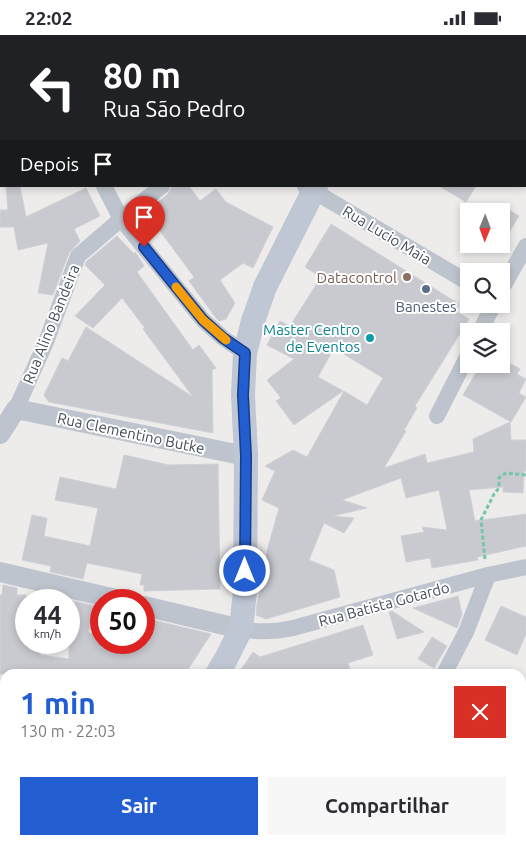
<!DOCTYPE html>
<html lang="pt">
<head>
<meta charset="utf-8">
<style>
  body { margin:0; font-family:Ubuntu,sans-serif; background:#f7f7f7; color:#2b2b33; height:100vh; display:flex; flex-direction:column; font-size:19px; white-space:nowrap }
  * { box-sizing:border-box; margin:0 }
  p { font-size:16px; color:#7c7c81 }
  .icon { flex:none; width:28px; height:28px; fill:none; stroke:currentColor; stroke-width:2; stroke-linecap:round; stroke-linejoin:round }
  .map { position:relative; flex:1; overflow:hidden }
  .sheet { position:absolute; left:0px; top:634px; width:526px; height:176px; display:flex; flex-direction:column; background:#fff; border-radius:15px 15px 0 0; box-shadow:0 2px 8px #0003 }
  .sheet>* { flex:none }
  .guide { position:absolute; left:0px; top:0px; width:526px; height:152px; box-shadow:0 2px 8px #0003; background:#202124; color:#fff; overflow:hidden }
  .needle { width:32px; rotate:181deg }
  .tools { position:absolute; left:460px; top:168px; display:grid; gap:10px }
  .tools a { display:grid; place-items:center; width:50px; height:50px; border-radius:0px; background:#fff; box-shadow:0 2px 8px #0003; font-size:25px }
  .speed { position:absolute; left:15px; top:554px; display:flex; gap:10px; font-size:25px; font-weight:700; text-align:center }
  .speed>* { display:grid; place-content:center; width:65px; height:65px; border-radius:50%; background:#fff; box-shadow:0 2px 8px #0003; line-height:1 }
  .speed small { font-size:12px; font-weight:400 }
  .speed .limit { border:8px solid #d22; background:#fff; color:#111 }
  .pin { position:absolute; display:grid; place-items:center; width:42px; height:42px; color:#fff; margin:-51px -21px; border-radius:50% 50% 50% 0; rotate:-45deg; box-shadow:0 0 5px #0007 }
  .pin .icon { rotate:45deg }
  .me { position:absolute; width:55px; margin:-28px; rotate:0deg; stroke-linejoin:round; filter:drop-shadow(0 0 4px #0008) }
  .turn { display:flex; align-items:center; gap:18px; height:105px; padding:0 20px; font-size:22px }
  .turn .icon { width:65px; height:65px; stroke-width:2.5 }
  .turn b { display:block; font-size:35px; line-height:42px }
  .then { display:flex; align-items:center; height:48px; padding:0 20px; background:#0003; gap:10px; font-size:19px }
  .round { display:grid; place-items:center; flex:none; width:52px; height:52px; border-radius:0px; background:#f7f7f7 }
  .summary { display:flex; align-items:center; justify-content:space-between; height:85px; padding:0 20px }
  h1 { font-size:30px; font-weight:600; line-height:38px; color:#235ed0 }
  .action { display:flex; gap:10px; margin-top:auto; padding:10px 20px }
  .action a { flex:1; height:58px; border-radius:0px; background:#235ed0; color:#fff; font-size:20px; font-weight:600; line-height:58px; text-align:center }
  .action a+a { background:#f7f7f7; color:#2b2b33 }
  .status { display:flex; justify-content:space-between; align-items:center; height:35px; padding:0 25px; background:#fff; direction:ltr }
  .status svg { height:14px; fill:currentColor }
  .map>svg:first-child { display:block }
  .building { fill:#c8cad0; stroke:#cfd1d7 }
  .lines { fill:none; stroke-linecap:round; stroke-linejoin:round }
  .path { stroke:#75c6a6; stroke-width:3; stroke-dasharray:4 2.5; stroke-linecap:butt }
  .minor { stroke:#bdc4cd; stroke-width:16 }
  .tertiary { stroke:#bdc4cd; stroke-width:20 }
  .secondary { stroke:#bfc7d4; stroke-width:24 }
  .route-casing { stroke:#173d87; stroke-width:12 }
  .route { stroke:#235ed0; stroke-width:9 }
  .slow { stroke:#f59e0b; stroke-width:9 }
  .education-dot { fill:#8d6e63; stroke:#fff; stroke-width:2 }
  .service-dot { fill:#5c6f8a; stroke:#fff; stroke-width:2 }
  .culture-dot { fill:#0f9aa8; stroke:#fff; stroke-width:2 }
  .labels { text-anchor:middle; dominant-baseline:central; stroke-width:4; stroke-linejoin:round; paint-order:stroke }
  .street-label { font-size:15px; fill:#454d57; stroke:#fff }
  .education-label { font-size:15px; fill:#785e54; stroke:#fff; text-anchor:end }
  .service-label { font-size:15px; fill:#4e5e75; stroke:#fff }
  .culture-label { font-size:15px; fill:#0d838f; stroke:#fff; text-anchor:end }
</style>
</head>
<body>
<div class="status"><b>22:02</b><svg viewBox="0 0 49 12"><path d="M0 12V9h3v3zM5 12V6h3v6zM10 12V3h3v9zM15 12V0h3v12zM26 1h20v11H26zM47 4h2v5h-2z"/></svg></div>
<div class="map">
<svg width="526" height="809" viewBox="0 0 526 809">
  <rect width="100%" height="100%" fill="#eeebeb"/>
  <!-- building -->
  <g class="building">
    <polygon points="6,151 20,151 26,182 86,153 100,181 74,194 80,206 69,218 53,260 38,258 48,208 18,215 14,192 0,192 0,175 8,175"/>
    <polygon points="172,151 189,151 200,166 216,154 226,167 273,192 253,233 243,228 220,245 235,268 226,284 219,286 216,283 189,246 194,242 146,177 168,159"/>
    <polygon points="439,151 476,151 466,167"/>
    <polygon points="501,170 519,181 501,211"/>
    <polygon points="331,189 459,269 455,276 469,284 415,371 417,373 404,395 406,396 384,433 425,419 427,428 474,417 473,404 510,387 511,405 526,405 526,436 524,436 523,458 503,457 503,452 469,455 475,486 526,479 526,511 477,522 478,525 432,533 430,523 406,527 401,501 424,497 422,492 447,495 439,455 406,463 401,443 342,465 367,473 333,481 354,483 344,498 324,488 309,525 334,535 340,562 266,584 256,580 257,569 268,512 279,473 262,465 275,436 265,431 293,415 307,422 344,356 367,370 383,343 334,313 318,342 343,356 294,390 276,366 281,363 267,345 294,324 267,310 280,286 290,291 321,242 305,232"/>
    <polygon points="117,201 134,219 135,217 138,221 144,231 137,237 193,315 199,310 216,333 212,335 213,398 49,367 44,360 62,323 68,326 86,292 193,362 143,294 145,293 122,263 93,293 75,281 105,250 85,230 86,227"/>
    <polygon points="502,324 520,334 517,339 526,344 519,358 526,362 511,387 463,360 481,329 501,329"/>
    <polygon points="124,420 169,430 218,429 220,554 144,556 144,550 140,550 142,539 87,528 83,544 50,537 51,531 22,525 32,480 47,483 44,501 90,511 98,473 55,465 60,442 116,454"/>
    <polygon points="3,550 17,553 17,560 26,560 26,608 41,608 40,620 69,624 69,565 95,571 88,597 101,604 101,608 144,608 144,583 211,599 185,639 0,639 0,560 2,560"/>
    <polygon points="458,561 462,579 457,593 413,573"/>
    <polygon points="501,571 526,582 526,599 517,620 485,605"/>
    <polygon points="392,576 424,597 397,604 389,577"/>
    <polygon points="363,590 373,620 348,628 350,634 337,639 238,639 253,617 260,622"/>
    <polygon points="432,602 447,611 434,633 418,624"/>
  </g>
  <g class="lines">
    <!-- path -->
    <polyline class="path" points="485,524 481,485 494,459 499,453 499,443 506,438 526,440"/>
    <!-- minor -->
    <g class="minor">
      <polyline points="99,1 99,0"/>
      <polyline points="248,1 249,0"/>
      <polyline points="353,1 355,0"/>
      <polyline points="0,18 1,18"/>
      <polyline points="104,151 121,184 203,285 223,303 245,318"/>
      <polyline points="305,151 469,248"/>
      <polyline points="501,255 526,211"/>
      <polyline points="480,296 494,269"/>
      <polyline points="16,374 46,307 78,221 121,184 162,151"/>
      <polyline points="437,381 469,318"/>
      <path d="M241,594c19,4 34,3 52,-1l195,-53 38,-8"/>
      <polyline points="444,639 466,597 488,540"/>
      <polyline points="521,734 526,733"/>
      <polyline points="354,809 356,805"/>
    </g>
    <!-- tertiary -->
    <g class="tertiary">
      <polyline points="0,399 16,374 246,421"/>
      <polyline points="0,537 120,565"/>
      <polyline points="144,571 241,594"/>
    </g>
    <!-- secondary -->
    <g class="secondary">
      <polyline points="404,1 404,0"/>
      <polyline points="217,639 226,624 241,594 245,556 246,421 243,360 245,318 253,286 265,252 316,151"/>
      <polyline points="107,809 109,805"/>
    </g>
  </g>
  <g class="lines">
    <defs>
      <polyline id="route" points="144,212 203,285 223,303 245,318 243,360 246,421 245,536"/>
    </defs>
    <!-- route casing -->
    <use href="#route" class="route-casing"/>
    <!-- route -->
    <use href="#route" class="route"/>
    <!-- slow -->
    <polyline class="slow" points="176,252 203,285 226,305"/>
  </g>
  <!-- markers -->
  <circle class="education-dot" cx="407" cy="242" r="5"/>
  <circle class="service-dot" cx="426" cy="254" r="5"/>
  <circle class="culture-dot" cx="370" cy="303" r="5"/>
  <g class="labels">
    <!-- street labels -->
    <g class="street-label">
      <text transform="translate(387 200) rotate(31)">Rua Lucio Maia</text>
      <text transform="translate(51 289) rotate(-68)">Rua Alino Bandeira</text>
      <text transform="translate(131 398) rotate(12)">Rua Clementino Butke</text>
      <text transform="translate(384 569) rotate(-15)">Rua Batista Gotardo</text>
    </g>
    <!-- education labels -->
    <g class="education-label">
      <text x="397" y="242">Datacontrol</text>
    </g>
    <!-- service labels -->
    <g class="service-label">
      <text x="426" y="271">Banestes</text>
    </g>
    <!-- culture labels -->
    <g class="culture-label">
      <text x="360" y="294">Master Centro<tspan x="360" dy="17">de Eventos</tspan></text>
    </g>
  </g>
</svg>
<div class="tools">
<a><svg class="needle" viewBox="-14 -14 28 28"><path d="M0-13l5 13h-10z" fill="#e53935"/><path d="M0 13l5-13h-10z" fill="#7c7c81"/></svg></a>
<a><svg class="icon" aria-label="search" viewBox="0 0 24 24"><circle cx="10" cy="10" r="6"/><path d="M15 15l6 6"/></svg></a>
<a><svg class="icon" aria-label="layers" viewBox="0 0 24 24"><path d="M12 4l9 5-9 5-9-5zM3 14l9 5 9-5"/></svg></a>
</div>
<div class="speed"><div>44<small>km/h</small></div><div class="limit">50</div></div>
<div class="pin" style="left:144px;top:212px;background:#d93025"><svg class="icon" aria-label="arrive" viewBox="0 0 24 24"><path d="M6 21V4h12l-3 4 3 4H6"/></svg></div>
<svg class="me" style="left:245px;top:536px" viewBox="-20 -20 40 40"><circle r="17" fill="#235ed0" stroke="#fff" stroke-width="3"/><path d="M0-11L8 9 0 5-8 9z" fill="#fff"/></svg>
<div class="guide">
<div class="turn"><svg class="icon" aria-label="left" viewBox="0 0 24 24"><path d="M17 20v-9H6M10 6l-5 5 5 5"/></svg><div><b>80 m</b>Rua São Pedro</div></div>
<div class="then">Depois<svg class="icon" aria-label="arrive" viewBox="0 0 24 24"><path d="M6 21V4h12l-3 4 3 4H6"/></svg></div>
</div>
<section class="sheet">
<div class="summary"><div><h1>1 min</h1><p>130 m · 22:03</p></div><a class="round" style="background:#d93025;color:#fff"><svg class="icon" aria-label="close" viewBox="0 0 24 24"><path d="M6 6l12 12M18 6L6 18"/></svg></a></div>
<div class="action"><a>Sair</a><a>Compartilhar</a></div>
</section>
</div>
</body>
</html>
